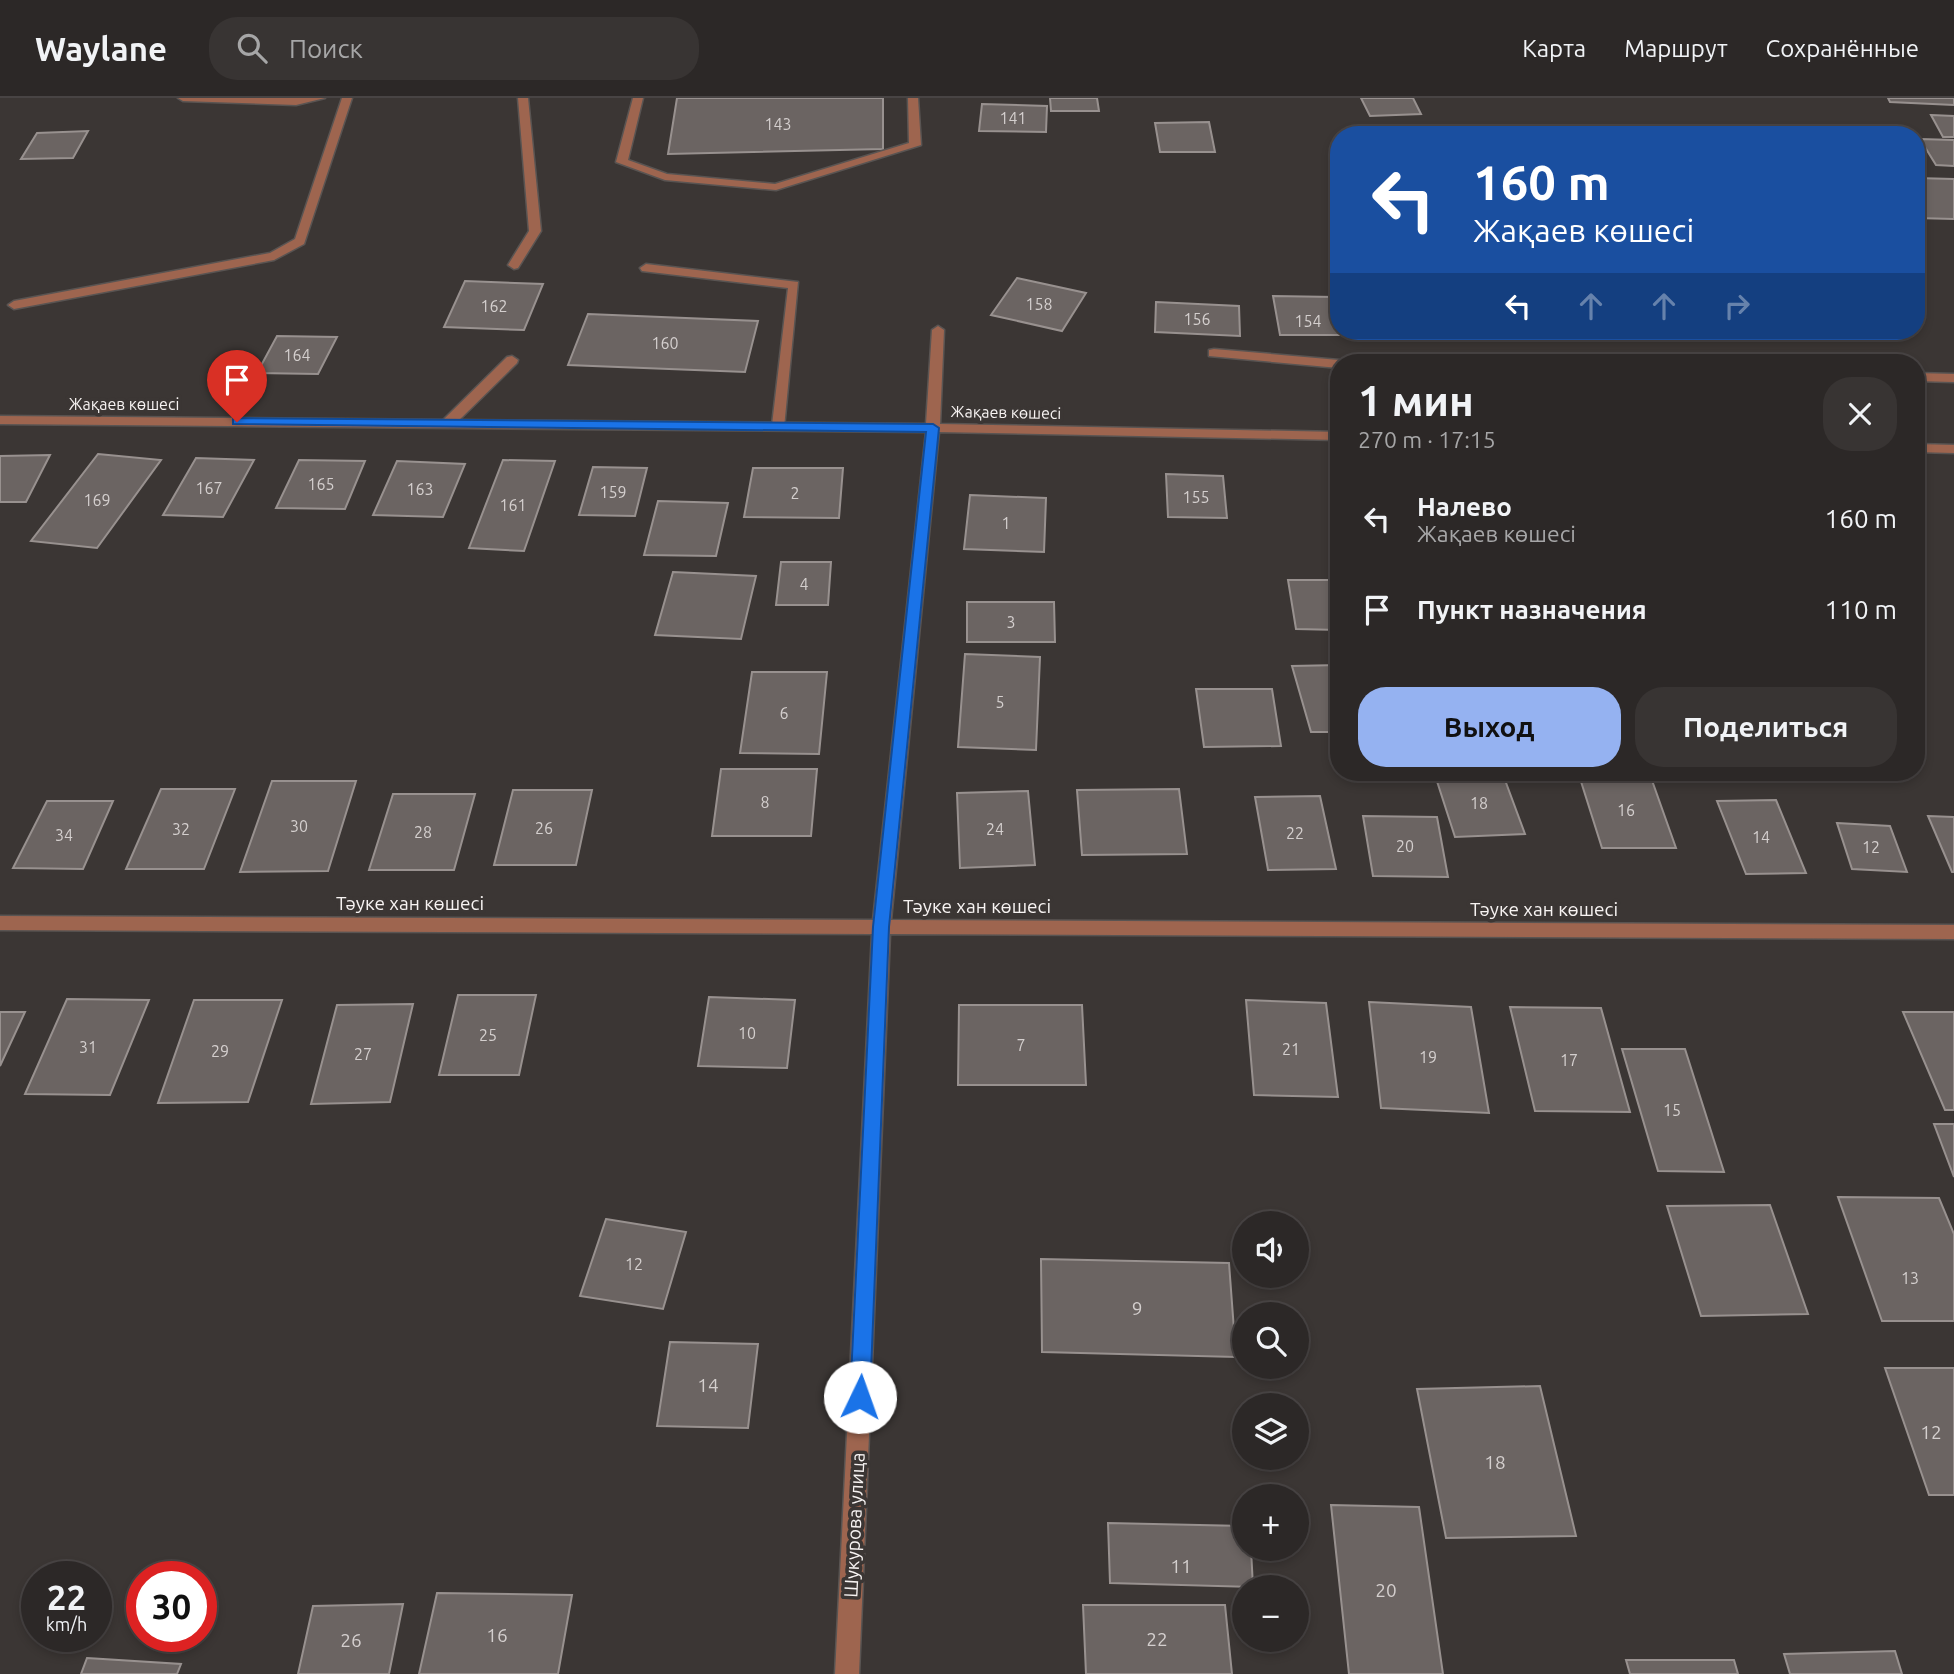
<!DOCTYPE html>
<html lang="ru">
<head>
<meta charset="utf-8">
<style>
  body { margin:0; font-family:Ubuntu,sans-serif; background:#383433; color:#f1f3f6; height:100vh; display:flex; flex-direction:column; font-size:26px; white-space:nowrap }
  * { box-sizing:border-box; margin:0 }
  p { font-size:23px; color:#a6a6a7 }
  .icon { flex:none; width:38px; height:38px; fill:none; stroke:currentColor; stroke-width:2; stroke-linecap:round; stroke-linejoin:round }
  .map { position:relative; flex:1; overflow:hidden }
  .details { position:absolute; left:1330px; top:256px; width:595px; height:427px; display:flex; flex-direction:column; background:#2c2827; border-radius:28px; box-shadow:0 4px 10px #0003,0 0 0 2px #484444 }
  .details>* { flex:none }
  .top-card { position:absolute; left:1330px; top:28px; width:595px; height:214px; border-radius:28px; box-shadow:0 4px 10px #0003,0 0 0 2px #484444; background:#1a4fa0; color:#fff; overflow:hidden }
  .controls { position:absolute; left:1232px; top:1113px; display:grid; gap:14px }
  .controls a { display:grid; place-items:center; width:77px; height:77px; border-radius:50%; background:#2c2827; box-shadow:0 4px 10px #0003,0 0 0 2px #484444; font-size:35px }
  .speed { position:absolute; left:21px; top:1463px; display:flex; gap:14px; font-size:35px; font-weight:700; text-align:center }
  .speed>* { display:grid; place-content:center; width:91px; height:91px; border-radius:50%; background:#2c2827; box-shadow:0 4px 10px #0003,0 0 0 2px #484444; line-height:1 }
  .speed small { font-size:18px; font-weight:400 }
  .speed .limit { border:10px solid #d22; background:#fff; color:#111 }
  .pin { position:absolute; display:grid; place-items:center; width:60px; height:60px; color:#fff; margin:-72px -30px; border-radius:50% 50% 50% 0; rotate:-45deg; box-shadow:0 0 7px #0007 }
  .pin .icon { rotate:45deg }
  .me { position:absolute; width:77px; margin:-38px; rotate:3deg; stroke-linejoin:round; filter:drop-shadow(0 0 5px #0008) }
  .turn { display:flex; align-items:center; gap:24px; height:147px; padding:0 28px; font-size:32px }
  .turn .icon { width:91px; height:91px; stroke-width:2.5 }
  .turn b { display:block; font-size:49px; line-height:60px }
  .lanes { display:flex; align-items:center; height:66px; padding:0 28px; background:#0003; justify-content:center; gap:35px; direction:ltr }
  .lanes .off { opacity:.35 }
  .round { display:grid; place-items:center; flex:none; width:74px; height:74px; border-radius:28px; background:#383433 }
  .head { display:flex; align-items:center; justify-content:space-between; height:119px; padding:0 28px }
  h1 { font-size:42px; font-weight:700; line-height:52px }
  .cta { display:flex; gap:14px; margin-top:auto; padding:14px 28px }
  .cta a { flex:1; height:80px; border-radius:28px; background:#95b2f1; color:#111; font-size:28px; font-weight:700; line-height:80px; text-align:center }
  .cta a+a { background:#383433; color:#f1f3f6 }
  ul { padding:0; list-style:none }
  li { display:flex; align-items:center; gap:21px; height:91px; padding:0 28px }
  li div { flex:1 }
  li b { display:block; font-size:26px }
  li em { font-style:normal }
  header { display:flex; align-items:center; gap:42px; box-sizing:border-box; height:98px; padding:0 35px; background:#2c2827; border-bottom:2px solid #484444 }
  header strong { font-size:33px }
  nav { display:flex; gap:38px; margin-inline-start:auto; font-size:24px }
  .search { width:490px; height:63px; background:#383433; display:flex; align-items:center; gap:18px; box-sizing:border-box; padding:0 24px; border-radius:28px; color:#a6a6a7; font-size:26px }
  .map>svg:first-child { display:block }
  .building { fill:#6b6462; stroke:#98918f; stroke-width:2 }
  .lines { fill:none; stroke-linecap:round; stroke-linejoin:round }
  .service-casing { stroke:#595452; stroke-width:3 }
  .minor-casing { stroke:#595452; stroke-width:3 }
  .service { fill:#9e654f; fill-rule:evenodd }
  .minor { fill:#9e654f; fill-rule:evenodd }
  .route { fill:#1a73e8; stroke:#114b97; stroke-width:2 }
  .labels { text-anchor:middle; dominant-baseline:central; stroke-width:7; stroke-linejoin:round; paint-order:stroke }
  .number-label { font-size:16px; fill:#d4cfce }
  .far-street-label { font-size:16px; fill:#f7f3f2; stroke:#3b3634 }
  .street-label { font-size:19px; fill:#f7f3f2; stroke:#3b3634 }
  .near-number-label { font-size:19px; fill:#d4cfce }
</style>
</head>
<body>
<header>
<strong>Waylane</strong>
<div class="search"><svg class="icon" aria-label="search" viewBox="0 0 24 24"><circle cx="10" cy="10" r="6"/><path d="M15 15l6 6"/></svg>Поиск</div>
<nav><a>Карта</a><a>Маршрут</a><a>Сохранённые</a></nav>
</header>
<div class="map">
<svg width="1954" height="1576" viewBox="0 0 1954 1576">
  <rect width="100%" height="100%" fill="#3b3634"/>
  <!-- building -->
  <g class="building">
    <polygon points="677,0 883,0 883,51 668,56"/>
    <polygon points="1050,0 1097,0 1099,13 1051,13"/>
    <polygon points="1361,0 1413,0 1421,16 1370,18"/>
    <polygon points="1888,0 1954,0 1954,7 1890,4"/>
    <polygon points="982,6 1047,8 1046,34 979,33"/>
    <polygon points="1931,17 1954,18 1954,39 1943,39"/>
    <polygon points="1209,24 1215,54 1160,54 1155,25"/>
    <polygon points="88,33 73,60 21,61 37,35"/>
    <polygon points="1920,41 1954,42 1954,68 1936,67"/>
    <polygon points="1916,80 1954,81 1954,121 1916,120"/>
    <polygon points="1017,180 1086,195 1062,233 991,217"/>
    <polygon points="465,183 543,186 524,232 444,229"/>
    <polygon points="1273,198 1335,199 1339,233 1344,233 1345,237 1280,237"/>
    <polygon points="1156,204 1239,208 1240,238 1155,234"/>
    <polygon points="588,216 758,223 745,274 568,267"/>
    <polygon points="1396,233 1451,233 1452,241 1397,239"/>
    <polygon points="1479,233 1544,233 1547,241 1482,242"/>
    <polygon points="1581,233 1628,233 1631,239 1584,238"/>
    <polygon points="1655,233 1718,233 1723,243 1660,243"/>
    <polygon points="277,238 337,239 318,276 257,275"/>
    <polygon points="98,356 161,362 97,450 31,443"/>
    <polygon points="50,357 26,404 0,404 0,358"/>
    <polygon points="196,360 254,362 223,419 163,417"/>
    <polygon points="299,362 365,363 345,411 276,410"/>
    <polygon points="503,362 555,363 524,453 469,450"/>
    <polygon points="397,363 465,366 443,419 373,417"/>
    <polygon points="593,369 647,370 635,418 579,417"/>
    <polygon points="753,370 843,370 839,420 744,419"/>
    <polygon points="1166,376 1223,378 1227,420 1168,419"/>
    <polygon points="970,397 1046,400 1044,454 964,451"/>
    <polygon points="658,403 728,405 716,458 644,457"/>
    <polygon points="781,464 831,464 828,507 776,507"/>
    <polygon points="673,474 756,478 741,541 655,537"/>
    <polygon points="1288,482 1339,482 1339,532 1296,531"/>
    <polygon points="967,504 1054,504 1055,544 967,544"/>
    <polygon points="965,556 1040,559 1036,652 958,649"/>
    <polygon points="1339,567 1339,634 1311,634 1292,568"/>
    <polygon points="752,574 827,574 819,656 740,655"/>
    <polygon points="1196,591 1272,591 1281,648 1204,649"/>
    <polygon points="721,671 817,671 811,738 712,738"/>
    <polygon points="1434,674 1502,674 1525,736 1455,739"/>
    <polygon points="1578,674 1649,674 1676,750 1602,750"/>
    <polygon points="272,683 356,683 328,773 240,774"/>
    <polygon points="161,691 235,691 204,771 126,771"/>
    <polygon points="1179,691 1187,756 1082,757 1077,692"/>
    <polygon points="513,692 592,692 576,767 494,767"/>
    <polygon points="1028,693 1035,767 960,770 957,695"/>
    <polygon points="393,696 475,696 454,772 369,772"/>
    <polygon points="1320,698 1336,771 1268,772 1255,699"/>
    <polygon points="1776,702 1806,775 1746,776 1717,703"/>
    <polygon points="47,703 113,703 83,771 13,770"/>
    <polygon points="1363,718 1437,719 1448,779 1373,778"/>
    <polygon points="1928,718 1954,719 1954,774 1952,774"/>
    <polygon points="1837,725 1890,728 1907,774 1852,771"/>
    <polygon points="458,897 536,897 519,977 439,977"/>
    <polygon points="709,899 795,902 787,970 698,968"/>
    <polygon points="67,901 149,902 110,997 25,996"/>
    <polygon points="194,902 282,902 248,1004 158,1005"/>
    <polygon points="1246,902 1326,905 1338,999 1254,997"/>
    <polygon points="1369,904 1471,909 1489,1015 1381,1010"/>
    <polygon points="413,906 390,1004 311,1006 337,907"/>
    <polygon points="959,907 1082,907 1086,987 958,987"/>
    <polygon points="1510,909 1601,910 1630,1014 1535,1013"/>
    <polygon points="0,914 25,914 0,968"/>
    <polygon points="1903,914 1954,914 1954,1012 1945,1012"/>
    <polygon points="1622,951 1685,951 1724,1074 1658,1073"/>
    <polygon points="1934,1026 1954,1026 1954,1079"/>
    <polygon points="1838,1099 1939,1100 1954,1136 1954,1223 1882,1223"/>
    <polygon points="1770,1107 1808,1216 1701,1218 1667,1108"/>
    <polygon points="606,1121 686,1134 663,1211 580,1198"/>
    <polygon points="1041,1161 1229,1165 1236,1259 1042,1254"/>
    <polygon points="670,1244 758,1246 748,1330 657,1328"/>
    <polygon points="1885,1270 1954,1270 1954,1397 1929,1397"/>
    <polygon points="1540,1288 1576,1438 1446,1440 1417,1291"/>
    <polygon points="1331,1407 1419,1409 1443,1576 1349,1576"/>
    <polygon points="1108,1425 1244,1428 1244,1451 1251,1451 1253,1489 1110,1485"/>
    <polygon points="437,1495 572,1497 558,1576 419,1576"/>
    <polygon points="403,1506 389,1576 298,1576 313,1508"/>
    <polygon points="1083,1507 1225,1507 1232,1576 1086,1576"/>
    <polygon points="1895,1553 1902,1576 1790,1576 1784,1556"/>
    <polygon points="87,1560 181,1566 177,1576 81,1576"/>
    <polygon points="1626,1562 1734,1562 1738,1576 1630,1576"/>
  </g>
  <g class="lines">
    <defs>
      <g id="service">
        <polygon points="178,0 325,0 296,7 183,3"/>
        <polygon points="342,0 352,0 304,146 274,162 14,211 8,207 14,203 270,155 295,141"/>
        <polygon points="518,0 528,0 541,133 518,170 514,171 508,167 529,133"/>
        <polygon points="633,0 643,0 628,62 667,76 775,86 909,45 908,0 918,0 921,47 776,92 665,82 616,64"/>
        <polygon points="646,166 798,184 784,330 774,330 772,327 788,190 642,173 640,170"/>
        <polygon points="512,258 518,262 517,265 453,328 443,328 443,322 507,259"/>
      </g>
      <g id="minor">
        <polygon points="938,228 944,232 940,326 1339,334 1339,342 939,334 891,822 1954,827 1954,841 890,836 859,1576 835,1576 872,836 0,832 0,818 873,822 926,334 0,326 0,318 926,326 932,232"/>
        <polygon points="1214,251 1339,262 1344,264 1339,264 1339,270 1209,258 1209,252"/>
        <polygon points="1916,275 1954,276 1954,284 1916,283"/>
        <polygon points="1916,346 1954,347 1954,355 1916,354"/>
      </g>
    </defs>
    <!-- service casing -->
    <use href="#service" class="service-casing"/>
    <!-- minor casing -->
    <use href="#minor" class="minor-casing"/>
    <!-- service -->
    <use href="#service" class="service"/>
    <!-- minor -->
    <use href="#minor" class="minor"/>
  </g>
  <!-- route -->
  <polygon class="route" points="237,320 933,326 939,330 889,829 870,1299 867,1306 860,1309 853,1306 850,1299 873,829 926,334 233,326 233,321"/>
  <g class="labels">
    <!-- number labels -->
    <g class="number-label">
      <text x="1013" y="20">141</text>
      <text x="778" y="26">143</text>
      <text x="1039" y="206">158</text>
      <text x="494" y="208">162</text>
      <text x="1197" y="221">156</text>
      <text x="1308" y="223">154</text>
      <text x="665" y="245">160</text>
      <text x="297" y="257">164</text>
      <text x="321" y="386">165</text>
      <text x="209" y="390">167</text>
      <text x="420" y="391">163</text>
      <text x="613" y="394">159</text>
      <text x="795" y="395">2</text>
      <text x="1196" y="399">155</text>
      <text x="97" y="402">169</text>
      <text x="513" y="407">161</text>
      <text x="1006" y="425">1</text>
      <text x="804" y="486">4</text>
      <text x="1011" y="524">3</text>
      <text x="1000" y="604">5</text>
      <text x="784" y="615">6</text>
      <text x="765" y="704">8</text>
      <text x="1479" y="705">18</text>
      <text x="1626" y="712">16</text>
      <text x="299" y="728">30</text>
      <text x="544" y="730">26</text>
      <text x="181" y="731">32</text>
      <text x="995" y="731">24</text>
      <text x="423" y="734">28</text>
      <text x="1295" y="735">22</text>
      <text x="64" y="737">34</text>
      <text x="1761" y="739">14</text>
      <text x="1405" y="748">20</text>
      <text x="1871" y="749">12</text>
      <text x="747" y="935">10</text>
      <text x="488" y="937">25</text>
      <text x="1021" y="947">7</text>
      <text x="88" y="949">31</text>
      <text x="1291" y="951">21</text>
      <text x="220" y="953">29</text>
      <text x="363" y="956">27</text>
      <text x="1428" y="959">19</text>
      <text x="1569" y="962">17</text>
      <text x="1672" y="1012">15</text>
      <text x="634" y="1166">12</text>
      <text x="1910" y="1180">13</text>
    </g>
    <!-- far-street labels -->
    <g class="far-street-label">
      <text x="124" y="306">Жақаев көшесі</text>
      <text transform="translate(1006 314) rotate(1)">Жақаев көшесі</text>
    </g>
    <!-- street labels -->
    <g class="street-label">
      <text x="410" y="805">Тәуке хан көшесі</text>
      <text x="977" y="808">Тәуке хан көшесі</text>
      <text x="1544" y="811">Тәуке хан көшесі</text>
      <text transform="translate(854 1427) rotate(-87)">Шукурова улица</text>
    </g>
    <!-- near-number labels -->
    <g class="near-number-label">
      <text x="1137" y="1210">9</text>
      <text x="708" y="1287">14</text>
      <text x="1931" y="1334">12</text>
      <text x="1495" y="1364">18</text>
      <text x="1181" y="1468">11</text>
      <text x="1386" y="1492">20</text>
      <text x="497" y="1537">16</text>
      <text x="1157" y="1541">22</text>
      <text x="351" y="1542">26</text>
    </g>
  </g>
</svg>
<div class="controls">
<a><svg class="icon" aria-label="sound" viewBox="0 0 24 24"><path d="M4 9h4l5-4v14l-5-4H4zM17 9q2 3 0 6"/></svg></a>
<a><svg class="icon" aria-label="search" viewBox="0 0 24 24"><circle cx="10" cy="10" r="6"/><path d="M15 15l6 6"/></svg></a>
<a><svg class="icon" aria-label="layers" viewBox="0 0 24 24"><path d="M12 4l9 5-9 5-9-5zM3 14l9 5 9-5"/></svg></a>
<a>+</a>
<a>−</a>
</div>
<div class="speed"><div>22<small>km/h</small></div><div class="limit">30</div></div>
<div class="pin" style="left:237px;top:324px;background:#d93025"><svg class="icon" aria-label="arrive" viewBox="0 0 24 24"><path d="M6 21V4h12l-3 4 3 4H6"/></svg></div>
<svg class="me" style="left:860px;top:1299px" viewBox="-20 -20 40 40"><circle r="19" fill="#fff"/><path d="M0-13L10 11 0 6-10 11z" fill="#1a73e8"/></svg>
<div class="top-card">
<div class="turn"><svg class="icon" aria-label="left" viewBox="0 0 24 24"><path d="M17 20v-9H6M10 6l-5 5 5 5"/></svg><div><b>160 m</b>Жақаев көшесі</div></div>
<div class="lanes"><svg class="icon" aria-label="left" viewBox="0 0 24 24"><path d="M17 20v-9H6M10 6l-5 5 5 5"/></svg><svg class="icon off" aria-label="ahead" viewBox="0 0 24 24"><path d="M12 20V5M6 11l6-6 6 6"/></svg><svg class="icon off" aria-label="ahead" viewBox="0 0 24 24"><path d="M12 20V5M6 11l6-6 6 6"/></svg><svg class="icon off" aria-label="right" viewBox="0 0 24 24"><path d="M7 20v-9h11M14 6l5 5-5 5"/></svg></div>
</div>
<section class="details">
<div class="head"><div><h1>1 мин</h1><p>270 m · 17:15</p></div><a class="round"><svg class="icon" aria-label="close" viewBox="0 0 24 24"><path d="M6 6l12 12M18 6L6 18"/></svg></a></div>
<ul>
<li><svg class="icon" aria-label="left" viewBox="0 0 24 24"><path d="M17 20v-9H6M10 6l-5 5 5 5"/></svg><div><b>Налево</b><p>Жақаев көшесі</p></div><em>160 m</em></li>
<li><svg class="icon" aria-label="arrive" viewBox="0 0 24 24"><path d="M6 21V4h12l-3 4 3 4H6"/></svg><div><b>Пункт назначения</b></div><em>110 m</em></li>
</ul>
<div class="cta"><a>Выход</a><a>Поделиться</a></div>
</section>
</div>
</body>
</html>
